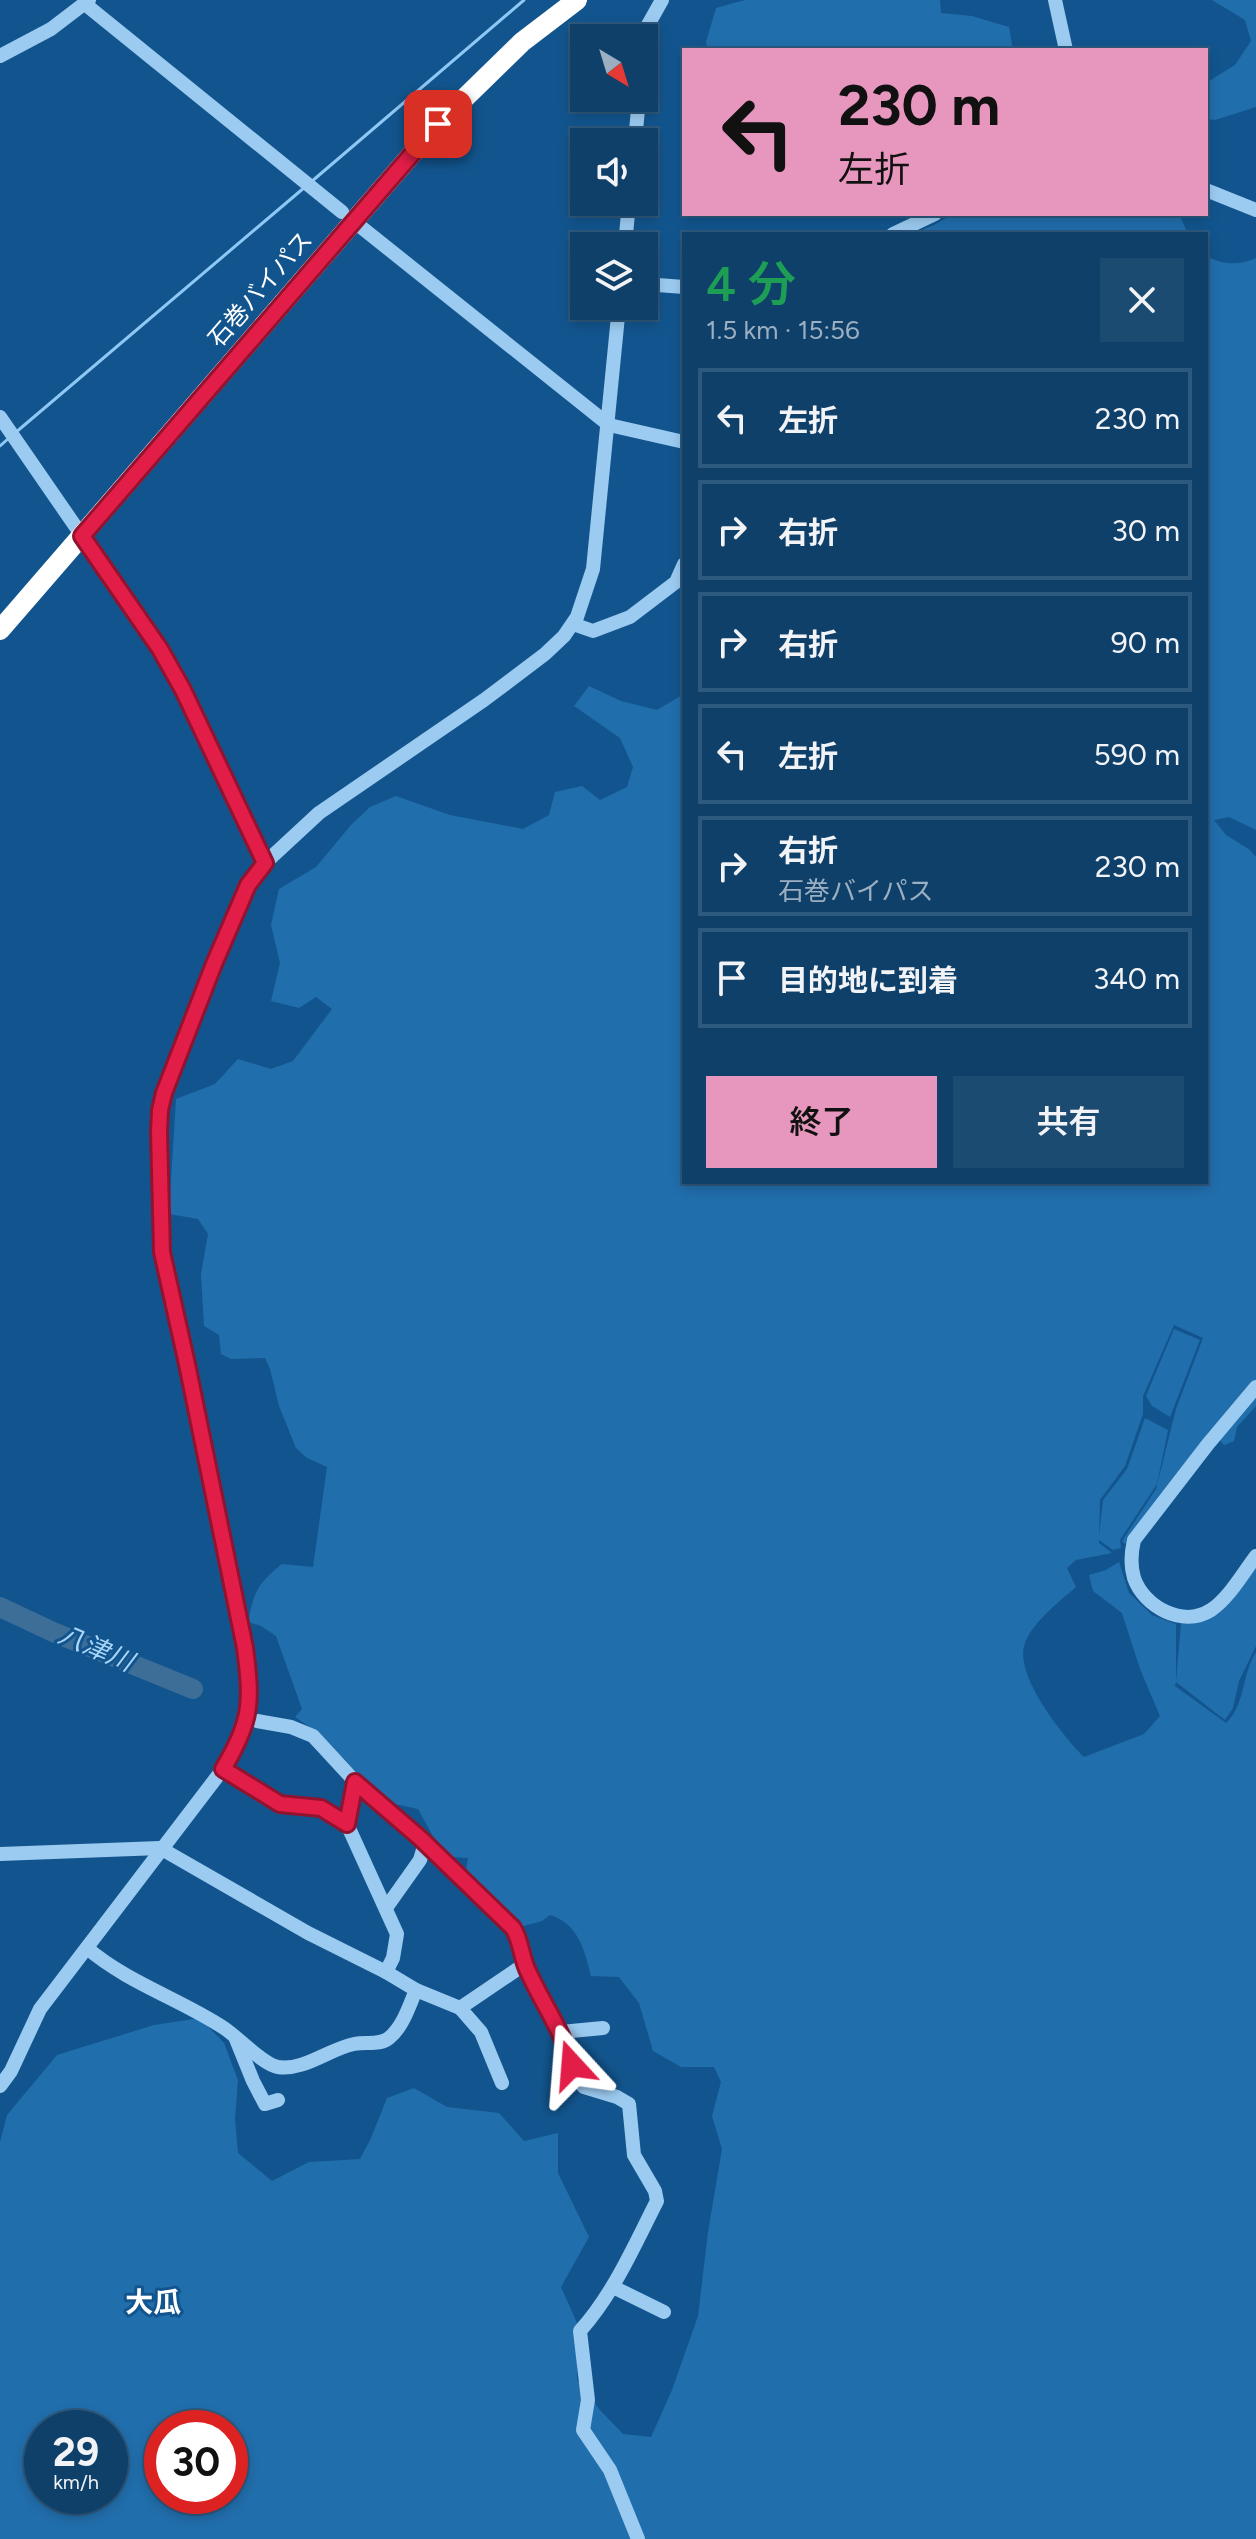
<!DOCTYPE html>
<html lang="ja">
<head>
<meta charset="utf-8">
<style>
  body { margin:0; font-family:Figtree,"Noto Sans JP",sans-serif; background:#1c4b72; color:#f1f3f6; height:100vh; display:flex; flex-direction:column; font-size:30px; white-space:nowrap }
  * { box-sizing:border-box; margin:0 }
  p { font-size:26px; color:#9bafc1 }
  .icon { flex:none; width:44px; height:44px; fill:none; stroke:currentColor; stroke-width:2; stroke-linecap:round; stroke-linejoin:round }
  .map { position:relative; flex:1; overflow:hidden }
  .details { position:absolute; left:682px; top:232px; width:526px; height:952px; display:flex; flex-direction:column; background:#0e406a; border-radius:0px; box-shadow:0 4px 12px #0003,0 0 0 2px #2e597e }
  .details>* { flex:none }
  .top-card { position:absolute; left:682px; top:48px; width:526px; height:168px; border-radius:0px; box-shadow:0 4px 12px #0003,0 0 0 2px #2e597e; background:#e797bd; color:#111; overflow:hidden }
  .needle { width:52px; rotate:142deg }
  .fabs { position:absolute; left:570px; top:24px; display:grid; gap:16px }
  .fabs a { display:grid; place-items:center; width:88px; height:88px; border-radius:0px; background:#0e406a; box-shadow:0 4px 12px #0003,0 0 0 2px #2e597e; font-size:40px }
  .speed { position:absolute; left:24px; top:2410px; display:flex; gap:16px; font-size:40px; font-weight:700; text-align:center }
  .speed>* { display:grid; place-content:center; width:104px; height:104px; border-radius:50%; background:#0e406a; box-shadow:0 4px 12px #0003,0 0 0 2px #2e597e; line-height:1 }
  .speed small { font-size:20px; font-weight:400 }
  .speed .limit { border:12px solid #d22; background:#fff; color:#111 }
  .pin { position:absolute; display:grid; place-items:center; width:68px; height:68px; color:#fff; margin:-34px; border-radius:16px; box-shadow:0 4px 12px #0006 }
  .me { position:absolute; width:88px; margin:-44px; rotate:341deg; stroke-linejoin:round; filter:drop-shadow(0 0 6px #0008) }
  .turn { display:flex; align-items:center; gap:28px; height:168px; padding:0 24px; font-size:36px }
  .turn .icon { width:104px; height:104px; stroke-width:2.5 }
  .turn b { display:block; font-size:56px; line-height:68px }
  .round { display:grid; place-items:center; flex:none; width:84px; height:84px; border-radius:0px; background:#1c4b72 }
  .summary { display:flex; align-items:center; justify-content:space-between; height:136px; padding:0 24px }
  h1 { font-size:48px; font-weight:600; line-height:60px; color:#1e9e55 }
  .primary-button { display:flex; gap:16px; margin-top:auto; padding:16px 24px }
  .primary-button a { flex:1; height:92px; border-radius:0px; background:#e797bd; color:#111; font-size:32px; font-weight:600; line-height:92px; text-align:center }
  .primary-button a+a { background:#1c4b72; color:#f1f3f6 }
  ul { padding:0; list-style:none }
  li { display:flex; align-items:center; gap:24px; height:100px; margin:0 16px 12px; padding:0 8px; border:4px solid #2e597e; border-radius:0px }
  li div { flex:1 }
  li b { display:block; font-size:30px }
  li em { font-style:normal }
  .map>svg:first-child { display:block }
  .green { fill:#216eac; fill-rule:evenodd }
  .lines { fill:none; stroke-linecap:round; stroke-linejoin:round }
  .stream { stroke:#8ec8f5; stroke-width:3 }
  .river { stroke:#3d6e98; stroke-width:20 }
  .minor { stroke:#9ccbf1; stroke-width:14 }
  .highway { stroke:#fff; stroke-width:20 }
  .route-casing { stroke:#92132f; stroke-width:20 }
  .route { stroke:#e11d48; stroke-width:14 }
  .labels { text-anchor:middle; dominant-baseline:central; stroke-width:6; stroke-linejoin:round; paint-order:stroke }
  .street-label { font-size:24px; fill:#fff; stroke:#12558e }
  .water-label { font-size:26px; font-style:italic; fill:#a8d5f9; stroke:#12558e }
  .quarter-label { font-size:28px; font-weight:bold; fill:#fff; stroke:#12558e }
</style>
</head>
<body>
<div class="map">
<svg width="1256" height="2539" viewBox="0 0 1256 2539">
  <rect width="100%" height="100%" fill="#12558e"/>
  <!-- green -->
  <g class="green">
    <polygon points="745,0 940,0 941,13 972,16 1009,27 1013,50 708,50 706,42 716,8"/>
    <polygon points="1212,0 1256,0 1256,107 1215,120 1206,119 1206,83 1235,65 1251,41 1245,20"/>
    <polygon points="953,214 1179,214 1188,234 912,234 934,225"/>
    <path d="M1206,255c14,10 34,11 50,3v572l-27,-13 -15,3 12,15 24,15 6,7v549l-19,21 -3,14 -10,4 -14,-15 -81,112 -4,2 -3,-3 34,-52 20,-80 27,-71 -29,-13 -31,71v18l-18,52 -25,34 -1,36 4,-36 24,-31 18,-51 23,12 -11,54 -37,56 1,8 -8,2 -14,-10v3l13,10 -36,7 -9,8 9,19c-16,14 -46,37 -52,59 -8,31 39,90 60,111l60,-23 16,-18 -20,-47 -18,-56 -29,-22 -4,-16 17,-5 13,-8 10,31 23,22 24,9v58l5,-59c41,-6 51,-25 75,-55v78l-17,35 -6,27 -8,12 -49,-38 -1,4 51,37c20,-19 15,-47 30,-71v887h-1256v-397l7,-27 50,-60 97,-30 46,-7 24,25 14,37 -3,39 3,34 34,28 37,-19 51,-3 11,-21 16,-40 27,-10 33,19 52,6 25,28 34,-8v40l31,64 -28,50 16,36v57l23,30 23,24 28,3 21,-47 26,-74 10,-84 14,-83 -10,-33 9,-34 -7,-15h-33l-28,-16 -14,-48 -20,-26 -28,-1c-6,-25 -13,-53 -41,-61l-8,6 -22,6 -55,-51 3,-18 -15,-1 -19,-19 -16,-29 -33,-7 -64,-67 -26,-18 7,-8 -26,-73 -15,-10 -13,-4c6,-30 9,-38 34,-58l31,3 14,-100 -20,-9 -11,-10 -17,-42 -9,-37 -5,-11 -34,1 -10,-5 -2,-19 -15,-9 -3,-52 7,-40 -10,-15 -29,-5 7,-115 39,-15 23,-25 33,10 22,-8 39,-52 -16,-12 -17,11 -28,-7 9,-38 -9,-38 8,-36 37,-22 35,-42 19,-18 26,-11 54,19 73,14 26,-14 6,-23 27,-6 18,14 27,-13 6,-20 -13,-29 -46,-32 15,-20 32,15 36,9 27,-16v488h522zM42,2428h68v68h-68zM162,2428h68v68h-68z"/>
    <polygon points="1174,1329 1200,1340 1170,1417 1152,1406 1146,1396"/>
  </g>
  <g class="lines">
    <!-- stream -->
    <g class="stream">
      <polyline points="311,182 524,0"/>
      <polyline points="15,433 305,187"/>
      <polyline points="0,446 9,438"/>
    </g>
    <!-- river -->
    <polyline class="river" points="0,1607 53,1632 193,1689"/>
    <!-- minor -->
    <g class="minor">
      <polyline points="1055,0 1066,50"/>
      <polyline points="85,4 342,212"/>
      <polyline points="644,45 648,25 662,0"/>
      <polyline points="0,56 51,29 89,0"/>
      <polyline points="635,142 639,98"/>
      <polyline points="1206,190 1256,210"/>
      <polyline points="361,227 609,425 684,442"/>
      <polyline points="893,234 935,214"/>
      <polyline points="625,246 629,202"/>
      <polyline points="644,284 684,287"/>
      <path d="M0,417l160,232c40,69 72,141 105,214"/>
      <polyline points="573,624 593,631 630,617 676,582 684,564"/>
      <path d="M1256,1387l-48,57 -74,96c-3,13 -4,25 0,38 10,29 49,50 77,32 18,-12 32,-37 45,-54"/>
      <path d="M257,1721l34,6 22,9 48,52 59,50 64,63 24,19 10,16 7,28 16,34 24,44 11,36 8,9 33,10 12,7 5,51 21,36 2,10c-23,45 -43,92 -77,130l8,69 -5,30 27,40 28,69"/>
      <polyline points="223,1769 280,1804 321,1808 347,1824 397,1934 393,1958 386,1972"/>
      <polyline points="347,1824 355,1782"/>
      <polyline points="0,1854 160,1848 308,1933 386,1972 416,1990 460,2008 525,1964"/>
      <polyline points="386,1908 420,1860 425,1843"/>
      <path d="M87,1948c41,35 93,51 137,80 15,10 38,36 54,39 26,4 51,-18 76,-23 12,-3 25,2 35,-6 14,-11 20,-32 27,-48"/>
      <polyline points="460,2008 481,2032 502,2083"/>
      <polyline points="561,2032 603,2028"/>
      <polyline points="236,2039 253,2081 265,2104 278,2100"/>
      <polyline points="0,2086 11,2071 40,2009 223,1769 236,1747 244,1728 250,1700 249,1682 245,1648 192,1384 162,1252 159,1132 160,1110 164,1093 231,923 248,885 265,863 319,813 484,700 545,654 564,636 577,617 593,569 619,306"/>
      <polyline points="613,2287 664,2312"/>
    </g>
    <!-- highway -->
    <polyline class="highway" points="0,630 438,124 522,42 577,0"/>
  </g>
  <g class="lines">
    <defs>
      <path id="route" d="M438,124l-356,412 78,113 23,41 82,173 -17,22 -34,79 -50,129 -4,17 -1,22 3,120 25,112 58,284c7,54 7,73 -22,121l57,35 41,4 26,16 8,-42 65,56 93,90c8,13 8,27 14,41 15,34 35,60 45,96"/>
    </defs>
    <!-- route casing -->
    <use href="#route" class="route-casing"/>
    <!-- route -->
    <use href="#route" class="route"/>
  </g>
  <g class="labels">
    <!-- street labels -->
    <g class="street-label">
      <text transform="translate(260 289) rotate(-49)">石巻バイパス</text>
    </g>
    <!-- water labels -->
    <g class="water-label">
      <text transform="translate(96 1648) rotate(23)">八津川</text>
    </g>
    <!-- quarter labels -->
    <g class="quarter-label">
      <text x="153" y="2302">大瓜</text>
    </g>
  </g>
</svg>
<div class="fabs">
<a><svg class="needle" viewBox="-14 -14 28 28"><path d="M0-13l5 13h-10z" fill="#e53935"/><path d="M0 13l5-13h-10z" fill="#9bafc1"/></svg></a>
<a><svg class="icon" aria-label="sound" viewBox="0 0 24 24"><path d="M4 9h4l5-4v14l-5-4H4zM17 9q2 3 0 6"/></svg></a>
<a><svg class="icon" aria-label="layers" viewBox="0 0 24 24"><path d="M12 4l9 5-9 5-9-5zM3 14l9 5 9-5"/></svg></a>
</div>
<div class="speed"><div>29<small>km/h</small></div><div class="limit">30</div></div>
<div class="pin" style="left:438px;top:124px;background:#d93025"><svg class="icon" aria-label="arrive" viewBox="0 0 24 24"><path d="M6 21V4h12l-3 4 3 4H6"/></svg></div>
<svg class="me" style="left:572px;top:2065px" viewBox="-20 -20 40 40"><path d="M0-17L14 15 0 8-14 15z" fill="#e11d48" stroke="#fff" stroke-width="4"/></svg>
<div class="top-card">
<div class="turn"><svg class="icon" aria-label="left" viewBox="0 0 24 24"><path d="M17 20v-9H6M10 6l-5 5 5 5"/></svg><div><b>230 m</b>左折</div></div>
</div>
<section class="details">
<div class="summary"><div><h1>4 分</h1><p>1.5 km · 15:56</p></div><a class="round"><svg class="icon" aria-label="close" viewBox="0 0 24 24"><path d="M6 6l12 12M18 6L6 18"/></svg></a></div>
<ul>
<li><svg class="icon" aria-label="left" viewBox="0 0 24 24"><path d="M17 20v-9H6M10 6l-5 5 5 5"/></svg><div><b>左折</b></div><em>230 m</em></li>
<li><svg class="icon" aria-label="right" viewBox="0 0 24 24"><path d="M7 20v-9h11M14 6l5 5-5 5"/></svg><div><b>右折</b></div><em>30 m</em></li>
<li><svg class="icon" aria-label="right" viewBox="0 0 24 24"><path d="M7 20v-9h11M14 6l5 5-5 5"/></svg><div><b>右折</b></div><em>90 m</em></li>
<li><svg class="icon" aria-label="left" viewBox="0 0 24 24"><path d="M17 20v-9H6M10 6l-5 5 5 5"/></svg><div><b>左折</b></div><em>590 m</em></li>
<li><svg class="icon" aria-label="right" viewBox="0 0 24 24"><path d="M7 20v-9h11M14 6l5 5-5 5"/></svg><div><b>右折</b><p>石巻バイパス</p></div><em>230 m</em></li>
<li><svg class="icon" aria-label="arrive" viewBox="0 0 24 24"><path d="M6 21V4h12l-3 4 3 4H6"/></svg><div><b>目的地に到着</b></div><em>340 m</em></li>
</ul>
<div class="primary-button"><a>終了</a><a>共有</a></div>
</section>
</div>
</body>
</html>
